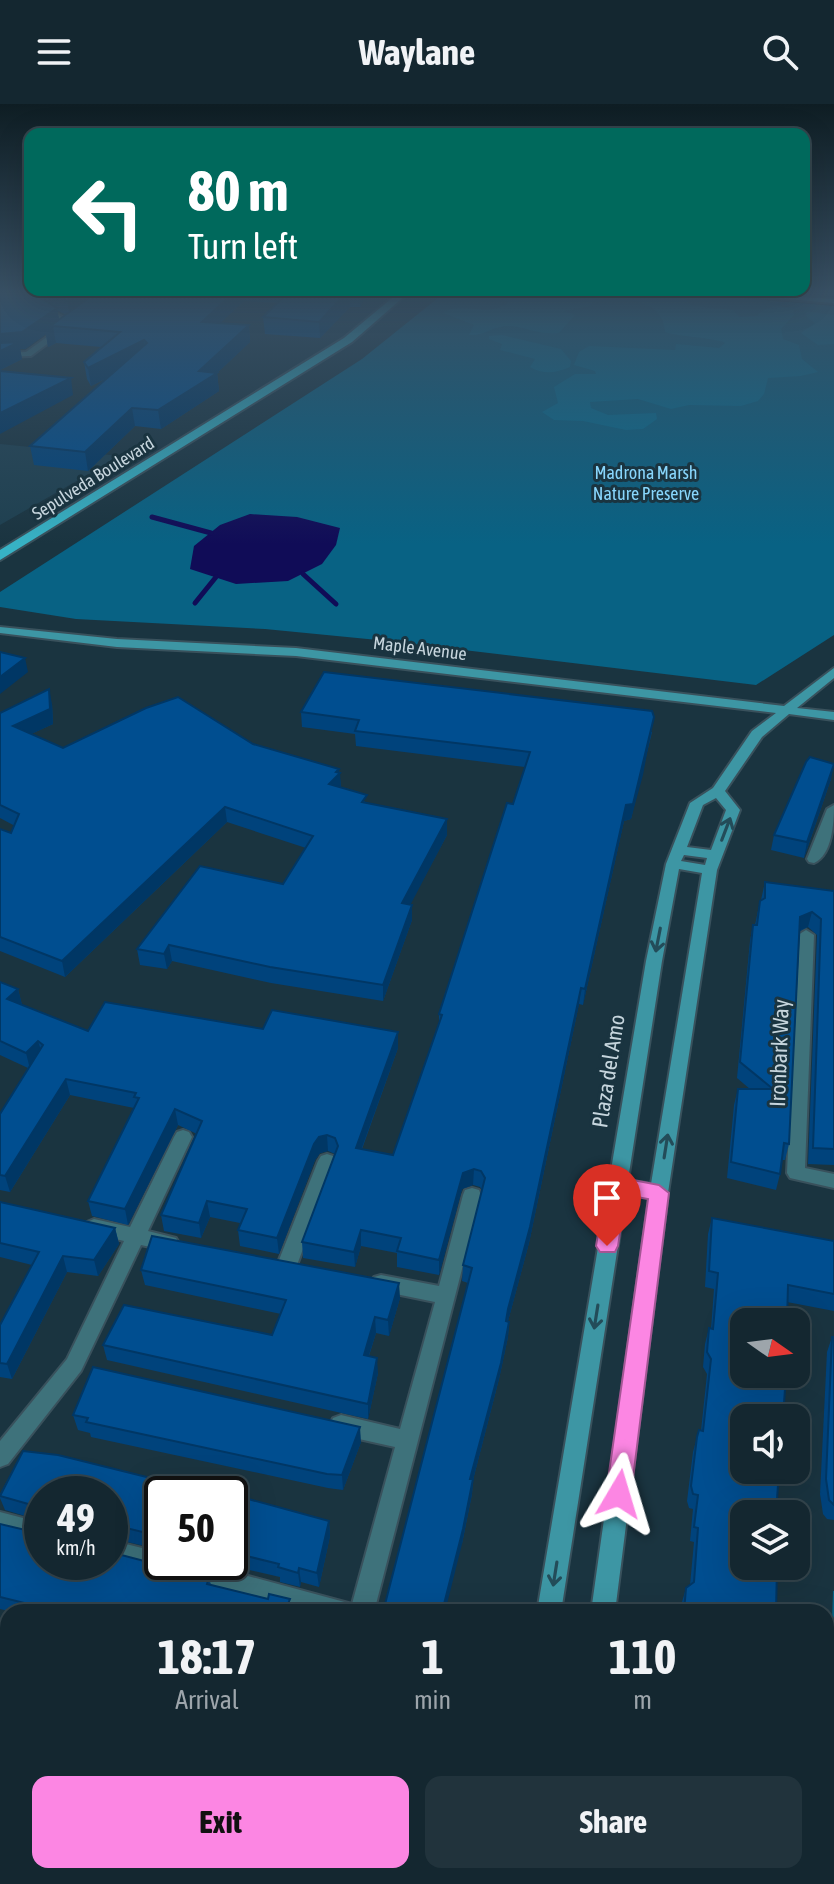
<!DOCTYPE html>
<html lang="en">
<head>
<meta charset="utf-8">
<style>
  body { margin:0; font-family:"Asap Condensed",sans-serif; background:#21333c; color:#f1f3f6; height:100vh; display:flex; flex-direction:column; font-size:30px; white-space:nowrap }
  * { box-sizing:border-box; margin:0 }
  p { font-size:26px; color:#9da5ab }
  .icon { flex:none; width:44px; height:44px; fill:none; stroke:currentColor; stroke-width:2; stroke-linecap:round; stroke-linejoin:round }
  .map { position:relative; flex:1; overflow:hidden }
  .sheet { position:absolute; left:0px; top:1500px; width:834px; height:280px; display:flex; flex-direction:column; background:#142730; border-radius:24px 24px 0 0; box-shadow:0 8px 32px #0002,0 0 0 2px #33444c }
  .sheet>* { flex:none }
  .guide { position:absolute; left:24px; top:24px; width:786px; height:168px; border-radius:16px; box-shadow:0 8px 32px #0002,0 0 0 2px #33444c; background:#00695c; color:#fff; overflow:hidden }
  .needle { width:52px; rotate:104deg }
  .tools { position:absolute; left:730px; top:1204px; display:grid; gap:16px }
  .tools a { display:grid; place-items:center; width:80px; height:80px; border-radius:16px; background:#142730; box-shadow:0 8px 32px #0002,0 0 0 2px #33444c; font-size:40px }
  .speed { position:absolute; left:24px; top:1372px; display:flex; gap:16px; font-size:40px; font-weight:700; text-align:center }
  .speed>* { display:grid; place-content:center; width:104px; height:104px; border-radius:50%; background:#142730; box-shadow:0 8px 32px #0002,0 0 0 2px #33444c; line-height:1 }
  .speed small { font-size:20px; font-weight:400 }
  .speed .limit { border:4px solid #111; border-radius:12px; background:#fff; color:#111 }
  .pin { position:absolute; display:grid; place-items:center; width:68px; height:68px; color:#fff; margin:-82px -34px; border-radius:50% 50% 50% 0; rotate:-45deg; box-shadow:0 0 8px #0007 }
  .pin .icon { rotate:45deg }
  .me { position:absolute; width:88px; margin:-44px; rotate:7deg; stroke-linejoin:round; filter:drop-shadow(0 0 6px #0008) }
  .turn { display:flex; align-items:center; gap:28px; height:168px; padding:0 32px; font-size:36px }
  .turn .icon { width:104px; height:104px; stroke-width:2.5 }
  .turn b { display:block; font-size:56px; line-height:68px }
  .eta { display:flex; justify-content:space-evenly; align-items:center; height:136px; text-align:center }
  .eta b { font-size:48px; font-weight:700; line-height:56px }
  .cta { display:flex; gap:16px; margin-top:auto; padding:16px 32px }
  .cta a { flex:1; height:92px; border-radius:16px; background:#fc86e3; color:#111; font-size:32px; font-weight:700; line-height:92px; text-align:center }
  .cta a+a { background:#21333c; color:#f1f3f6 }
  header { display:flex; justify-content:space-between; align-items:center; height:104px; padding:0 32px; background:#142730; font-size:36px; font-weight:700 }
  .map>svg:first-child { display:block }
  .built { fill:#1e4050 }
  .green { fill:#086284 }
  .forest { fill:#056f94 }
  .water { fill:#100c57 }
  .lines { fill:none; stroke-linecap:round; stroke-linejoin:round }
  .stream { stroke:#100c57; stroke-width:5 }
  .street-casing { stroke:#39515c; stroke-width:4 }
  .secondary-casing { stroke:#39515c; stroke-width:4 }
  .primary-casing { stroke:#39515c; stroke-width:4 }
  .street { fill:#3e727b; fill-rule:evenodd }
  .secondary { fill:#3d96a4; fill-rule:evenodd }
  .primary { fill:#37b2c5; fill-rule:evenodd }
  .wall { fill:#00437c; fill-rule:evenodd }
  .shaded-wall { fill:#003765 }
  .building { fill:#004e90; stroke:#003765; stroke-width:2 }
  .oneway { stroke:#234c59 }
  .route { fill:#fc86e3; stroke:#a45794; stroke-width:2 }
  .labels { text-anchor:middle; dominant-baseline:central; stroke-width:6; stroke-linejoin:round; paint-order:stroke }
  .far-park-label { font-size:18px; fill:#88d6fc; stroke:#1a3440 }
  .far-street-label { font-size:18px; fill:#c6d5dd; stroke:#1a3440 }
  .street-label { font-size:22px; fill:#c6d5dd; stroke:#1a3440 }
</style>
</head>
<body>
<header><svg class="icon" aria-label="menu" viewBox="0 0 24 24"><path d="M4 6h16M4 12h16M4 18h16"/></svg>Waylane<svg class="icon" aria-label="search" viewBox="0 0 24 24"><circle cx="10" cy="10" r="6"/><path d="M15 15l6 6"/></svg></header>
<div class="map">
<svg width="834" height="1780" viewBox="0 0 834 1780">
  <rect width="100%" height="100%" fill="#1a3440"/>
  <!-- built -->
  <polygon class="built" points="0,340 120,352 0,421"/>
  <!-- green -->
  <g class="green">
    <polygon points="443,190 692,190 834,202 834,531 756,581 388,537 265,525 76,515 0,503 0,488 362,255"/>
    <polygon points="833,1487 834,1487 834,1696 826,1694"/>
  </g>
  <!-- forest -->
  <g class="forest">
    <path d="M499,190h98v1l-7,11 -26,5 11,4 -16,18c-23,2 -31,-6 -52,-7 -13,0 -23,10 -38,9l5,-10 -31,-12c23,-14 38,7 65,-10z"/>
    <path d="M632,190l52,4 8,8 41,4 7,7 17,-1c9,-11 22,-11 36,-7l1,6 -13,14 2,10 16,6 3,14 16,13 -17,4 -33,2 -4,16 -6,7 -17,5 -52,-1 -18,4 -33,-10 -48,3 1,6 17,7 48,-2 1,6 -14,10 -17,1 -43,-9 -29,-1 -12,-8 16,-9 -4,-16 21,-13h21l-1,-3 -21,-6 5,-13 10,-6 86,4 1,-6 43,4 6,-5c-7,-5 -45,-6 -60,-11 -1,-20 -15,-28 -34,-32z"/>
    <polygon points="805,207 834,211 834,240 818,241 801,229 815,219 807,213"/>
    <path d="M502,231l59,14 10,12 -1,6c-14,6 -26,8 -40,0l5,-8 -35,-9 2,-6 -13,-5v-3z"/>
  </g>
  <!-- water -->
  <polygon class="water" points="250,410 297,413 340,424 336,441 322,460 288,477 236,480 190,465 194,442 220,421"/>
  <g class="lines">
    <!-- stream -->
    <g class="stream">
      <polyline points="152,413 211,429"/>
      <polyline points="303,470 336,500"/>
      <polyline points="195,499 216,473"/>
    </g>
    <defs>
      <g id="street">
        <polygon points="14,190 23,190 74,220 31,252 0,253 0,249 26,248 65,220"/>
        <path d="M834,701c0,18 -2,50 -20,58l-5,-1 -2,-3 20,-50z"/>
        <polygon points="806,826 814,831 805,1064 834,1070 834,1084 790,1074 787,1069 798,831"/>
        <polygon points="183,1026 189,1028 192,1033 148,1127 176,1134 179,1139 176,1144 169,1147 141,1141 81,1267 8,1360 0,1363 0,1337 67,1255 124,1137 87,1128 85,1123 87,1118 94,1115 130,1123 174,1033 177,1028"/>
        <polygon points="327,1050 333,1052 336,1057 297,1161 294,1167 287,1169 280,1167 277,1161 318,1057 321,1052"/>
        <polygon points="472,1084 479,1086 481,1091 374,1508 299,1508 110,1458 110,1436 162,1449 162,1458 196,1458 352,1500 395,1343 341,1331 333,1328 330,1321 333,1314 341,1311 400,1325 435,1198 381,1187 374,1185 371,1179 374,1173 381,1171 439,1182 463,1091 465,1086"/>
        <polygon points="0,1408 42,1419 42,1441 0,1430"/>
        <polygon points="282,1772 308,1772 306,1780 280,1780"/>
      </g>
      <g id="secondary">
        <polygon points="748,190 834,195 834,199 751,192"/>
        <path d="M0,523l117,12 179,9 488,58 50,-38v10l-37,30 37,4v8l-45,-6 -27,23 -37,54 15,19 -23,60 -49,323 -53,419h-24l58,-414 -23,-4 -65,418h-24l109,-651 20,-97 24,-61 23,-15 39,-57 24,-18 -480,-57 -179,-9 -117,-14zM716,694l10,12 -15,40 -24,-3 16,-42zM684,751l23,3 -2,7 -24,-4zM679,765l23,4 -51,311 -23,-4 34,-219z"/>
        <polygon points="495,1772 521,1772 520,1780 494,1780"/>
        <polygon points="555,1772 581,1772 580,1780 554,1780"/>
      </g>
      <polygon id="primary" points="397,190 407,190 352,238 0,456 0,446 344,234"/>
    </defs>
    <!-- street casing -->
    <use href="#street" class="street-casing"/>
    <!-- secondary casing -->
    <use href="#secondary" class="secondary-casing"/>
    <!-- primary casing -->
    <use href="#primary" class="primary-casing"/>
    <!-- street -->
    <use href="#street" class="street"/>
    <!-- secondary -->
    <use href="#secondary" class="secondary"/>
    <!-- primary -->
    <use href="#primary" class="primary"/>
  </g>
  <!-- wall -->
  <g class="wall">
    <path d="M0,190h366l-6,13h-10l-30,31 -55,-4 -2,-17 14,-14 -33,-2 -24,22 29,2 1,17 -33,31 2,18 -58,38 -26,-3 -47,45 -54,-6 -4,-19 79,-69 -18,9 -4,-7 -3,-17 17,-15 -45,-4 -8,4 -2,-13 -21,15h-5l2,10 -22,11zM57,206l9,5 -7,5z"/>
    <polygon points="52,600 53,620 31,630 63,644 253,640 339,665 341,684 367,699 447,715 447,731 410,800 412,801 412,816 383,897 271,879 172,857 167,865 140,861 137,845 283,780 306,744 227,718 65,873 0,847 0,725 11,729 15,722 0,714 0,609"/>
    <polygon points="301,608 652,628 631,715 624,717 583,901 579,900 529,1139 508,1217 509,1218 508,1233 499,1275 473,1376 472,1390 462,1440 468,1179 462,1177 463,1161 482,1086 480,1083 473,1081 462,1085 439,1171 397,1163 397,1149 361,1142 355,1163 303,1154 302,1138 335,1050 328,1047 320,1049 315,1056 279,1150 240,1142 238,1126 240,1119 210,1113 201,1134 164,1127 161,1111 197,1030 178,1021 128,1121 92,1112 88,1097 134,1004 70,991 10,1088 0,1086 0,1010 28,964 0,951 0,878 18,885 22,901 88,927 263,925 398,928 398,944 362,1045 393,1051 439,921 439,910 513,700 525,663 356,642 355,630 302,623"/>
    <polygon points="831,675 804,754 771,746 774,731"/>
    <polygon points="765,778 834,787 834,1061 808,1060 817,831 808,823 800,827 789,1040 785,1056 782,1056 780,1070 776,1086 727,1074 734,1001 738,985 750,985 737,974 750,837 753,821 755,821 760,797 761,796"/>
    <polygon points="0,1098 115,1124 119,1140 98,1172 67,1168 12,1275 0,1273 0,1221 32,1161 0,1153"/>
    <polygon points="712,1114 834,1137 834,1207 787,1198 776,1410 776,1508 681,1508 682,1498 686,1484 690,1481 694,1438 690,1437 693,1405 689,1404 687,1397 693,1348 699,1326 701,1327 707,1270 703,1263 705,1240 709,1224 711,1225 714,1185 705,1183 708,1130"/>
    <polygon points="141,1166 400,1194 389,1232 376,1229 369,1252 378,1269 368,1315 107,1256 103,1241 272,1231 281,1210 145,1181"/>
    <polygon points="832,1233 834,1233 834,1416 827,1415 823,1410 820,1390 827,1248"/>
    <polygon points="73,1311 361,1338 343,1386 328,1384 91,1333 90,1329 78,1326"/>
    <polygon points="23,1347 58,1351 215,1390 162,1390 162,1446 110,1434 110,1390 42,1390 42,1458 110,1458 110,1448 209,1474 211,1481 268,1495 269,1490 290,1495 290,1501 307,1505 307,1508 12,1508 0,1505 0,1420 38,1429 38,1416 5,1406 0,1394 0,1390"/>
    <polygon points="230,1390 329,1417 330,1432 319,1483 301,1478 300,1483 280,1478 280,1473 223,1460 203,1458 230,1458"/>
    <polygon points="0,1541 8,1543 8,1623 0,1621"/>
    <polygon points="0,1656 8,1658 8,1741 0,1739"/>
    <polygon points="95,1772 266,1772 264,1780 125,1780"/>
    <polygon points="662,1772 764,1772 763,1780 661,1780"/>
  </g>
  <!-- shaded-wall -->
  <g class="shaded-wall">
    <polygon points="76,190 99,190 70,213 67,197"/>
    <polygon points="232,190 244,190 244,197 204,234 202,218"/>
    <polygon points="345,190 349,190 350,203 320,234 319,218"/>
    <polygon points="360,190 366,190 360,203"/>
    <polygon points="57,204 60,220 53,222 56,239 48,243 46,230 25,245 20,245 22,255 0,266 0,230"/>
    <polygon points="249,221 250,238 217,269 219,287 161,325 158,306"/>
    <polygon points="144,236 147,253 91,282 88,264"/>
    <polygon points="71,274 73,291 0,330 0,309"/>
    <polygon points="132,304 135,322 88,367 85,348"/>
    <polygon points="25,554 28,568 0,590 0,573"/>
    <polygon points="49,585 52,600 53,620 16,637 13,622"/>
    <polygon points="654,613 643,671 631,715 624,717 583,901 585,885 626,701"/>
    <polygon points="834,660 831,675 804,754 807,738"/>
    <polygon points="339,665 339,670 340,669 341,684 329,680"/>
    <polygon points="225,703 227,718 65,873 62,857"/>
    <polygon points="447,715 447,731 403,815 402,799"/>
    <polygon points="412,801 412,816 383,897 383,881"/>
    <polygon points="812,808 808,823 796,828 800,813"/>
    <polygon points="169,841 172,857 167,865 164,850"/>
    <polygon points="581,884 579,900 529,1139 507,1221 508,1205"/>
    <polygon points="18,885 22,901 7,895"/>
    <polygon points="398,928 398,944 356,1060 356,1044"/>
    <polygon points="38,937 43,953 30,965 26,949"/>
    <polygon points="66,975 70,991 10,1088 5,1072"/>
    <polygon points="175,1005 178,1021 128,1121 125,1105"/>
    <polygon points="327,1031 328,1047 320,1049 315,1056 279,1150 277,1134 314,1040 319,1033"/>
    <polygon points="474,1065 473,1081 462,1085 439,1171 439,1156 463,1069"/>
    <polygon points="207,1097 210,1113 201,1134 199,1119"/>
    <polygon points="115,1124 119,1140 98,1172 94,1156"/>
    <polygon points="361,1126 361,1142 355,1163 354,1148"/>
    <polygon points="63,1152 67,1168 12,1275 7,1260"/>
    <polygon points="399,1179 400,1194 389,1232 388,1216"/>
    <polygon points="375,1213 376,1229 364,1266 364,1251"/>
    <polygon points="509,1218 508,1233 499,1275 473,1376 472,1390 462,1440 445,1508 442,1508 470,1375"/>
    <polygon points="377,1254 378,1269 368,1315 368,1300"/>
    <polygon points="360,1323 361,1338 343,1386 342,1371"/>
    <polygon points="329,1417 330,1432 319,1483 317,1469"/>
    <polygon points="299,1464 301,1478 300,1483 298,1469"/>
    <polygon points="260,1772 266,1772 264,1780 258,1780"/>
  </g>
  <!-- building -->
  <g class="building">
    <polygon points="0,190 34,190 57,204 22,228 0,230"/>
    <polygon points="55,190 76,190 67,197"/>
    <polygon points="94,190 232,190 202,218 249,221 199,267 217,269 158,306 132,304 85,348 30,342 147,239 144,236 88,264 84,258 120,228 53,222 45,226"/>
    <polygon points="287,190 345,190 319,218 263,213"/>
    <polygon points="19,238 0,247 0,239"/>
    <polygon points="0,267 71,274 0,309"/>
    <polygon points="0,548 25,554 0,573"/>
    <polygon points="324,568 652,607 654,613 633,700 626,701 585,885 581,884 530,1123 508,1205 506,1217 509,1218 501,1259 470,1375 473,1375 463,1425 442,1508 383,1508 472,1164 463,1161 485,1074 481,1067 474,1065 463,1069 439,1156 397,1147 401,1134 361,1126 354,1148 302,1138 338,1042 335,1034 327,1031 319,1033 314,1040 277,1134 238,1126 247,1105 207,1097 199,1119 161,1111 202,1017 175,1005 125,1105 88,1097 139,994 134,993 136,989 66,975 5,1072 0,1071 0,1010 43,941 38,937 26,949 0,937 0,878 18,885 7,895 88,927 105,898 263,925 272,906 398,928 356,1044 393,1051 442,911 439,910 507,699 513,700 530,648 355,627 359,616 301,608"/>
    <polygon points="49,585 50,605 13,622 63,644 146,604 178,593 253,640 339,665 336,668 340,669 329,680 367,691 362,698 447,715 402,799 412,801 383,881 270,863 169,841 164,850 137,845 200,762 283,780 313,732 225,703 62,857 0,833 0,725 11,729 19,710 0,701 0,609"/>
    <polygon points="810,653 834,660 807,738 774,731 806,658"/>
    <polygon points="765,778 834,787 834,1045 813,1044 821,815 812,808 800,813 789,1040 784,1039 780,1070 731,1058 738,985 773,985 740,958 753,821 757,821 760,797 765,794"/>
    <polygon points="0,1098 115,1124 94,1156 63,1152 7,1260 0,1259 0,1221 39,1148 0,1139"/>
    <polygon points="712,1114 834,1137 834,1190 788,1181 787,1218 744,1218 744,1270 786,1270 783,1314 744,1314 744,1366 779,1366 776,1410 744,1410 744,1462 777,1462 776,1508 684,1508 686,1484 694,1478 698,1424 694,1423 698,1391 693,1390 691,1382 697,1333 699,1326 703,1327 711,1255 707,1248 709,1224 713,1225 718,1169 709,1167"/>
    <polygon points="152,1132 399,1179 388,1216 375,1213 364,1251 377,1254 368,1300 103,1241 124,1201 272,1231 286,1196 141,1166"/>
    <polygon points="832,1233 834,1233 834,1401 829,1396 826,1375"/>
    <polygon points="93,1263 360,1323 342,1371 327,1370 86,1318 88,1314 73,1311"/>
    <polygon points="23,1347 58,1351 215,1390 162,1390 162,1441 159,1432 110,1420 110,1390 42,1390 42,1458 110,1458 110,1448 209,1474 207,1480 268,1495 269,1490 290,1495 288,1500 307,1505 305,1508 61,1508 0,1493 0,1420 38,1429 39,1403 0,1392"/>
    <polygon points="217,1387 229,1390 215,1390"/>
    <polygon points="230,1390 329,1417 317,1469 299,1464 298,1469 278,1463 279,1460 230,1448"/>
    <polygon points="0,1541 8,1543 8,1613 0,1610"/>
    <polygon points="0,1656 8,1658 8,1731 0,1729"/>
    <polygon points="131,1772 260,1772 258,1780 161,1780"/>
    <polygon points="315,1772 383,1772 381,1780 313,1780"/>
    <polygon points="665,1772 764,1772 763,1780 664,1780"/>
  </g>
  <!-- one-way arrows -->
  <defs><path id="oneway-shaft" d="M-6 0H5M1.5-3L5.5 0L1.5 3" fill="none" stroke-width="1.6" stroke-linecap="round" stroke-linejoin="round" transform="scale(2)"/></defs>
  <g class="oneway">
    <use href="#oneway-shaft" transform="translate(726 725) rotate(-69)"/>
    <use href="#oneway-shaft" transform="translate(658 836) rotate(101)"/>
    <use href="#oneway-shaft" transform="translate(666 1042) rotate(-81)"/>
    <use href="#oneway-shaft" transform="translate(596 1213) rotate(99)"/>
    <use href="#oneway-shaft" transform="translate(555 1470) rotate(99)"/>
  </g>
  <!-- sky -->
  <linearGradient id="sky" x2="0" y2="1"><stop stop-color="#0e1d23"/><stop offset="0.43" stop-color="#385064"/><stop offset="1" stop-color="#385064" stop-opacity="0"/></linearGradient>
  <rect width="834" height="440" fill="url(#sky)"/>
  <!-- route -->
  <polygon class="route" points="617,1073 659,1081 669,1089 631,1390 628,1398 619,1401 610,1398 606,1390 648,1095 626,1091 618,1142 615,1148 600,1148 596,1142 606,1081"/>
  <g class="labels">
    <!-- far-park labels -->
    <g class="far-park-label">
      <text x="646" y="368">Madrona Marsh<tspan x="646" dy="21">Nature Preserve</tspan></text>
    </g>
    <!-- far-street labels -->
    <g class="far-street-label">
      <text transform="translate(93 374) rotate(-32)">Sepulveda Boulevard</text>
      <text transform="translate(420 544) rotate(7)">Maple Avenue</text>
    </g>
    <!-- street labels -->
    <g class="street-label">
      <text transform="translate(779 949) rotate(-88)">Ironbark Way</text>
      <text transform="translate(608 967) rotate(-81)">Plaza del Amo</text>
    </g>
  </g>
</svg>
<div class="tools">
<a><svg class="needle" viewBox="-14 -14 28 28"><path d="M0-13l5 13h-10z" fill="#e53935"/><path d="M0 13l5-13h-10z" fill="#9da5ab"/></svg></a>
<a><svg class="icon" aria-label="sound" viewBox="0 0 24 24"><path d="M4 9h4l5-4v14l-5-4H4zM17 9q2 3 0 6"/></svg></a>
<a><svg class="icon" aria-label="layers" viewBox="0 0 24 24"><path d="M12 4l9 5-9 5-9-5zM3 14l9 5 9-5"/></svg></a>
</div>
<div class="speed"><div>49<small>km/h</small></div><div class="limit">50</div></div>
<div class="pin" style="left:607px;top:1142px;background:#d93025"><svg class="icon" aria-label="arrive" viewBox="0 0 24 24"><path d="M6 21V4h12l-3 4 3 4H6"/></svg></div>
<svg class="me" style="left:619px;top:1390px" viewBox="-20 -20 40 40"><path d="M0-17L14 15 0 8-14 15z" fill="#fc86e3" stroke="#fff" stroke-width="4"/></svg>
<div class="guide">
<div class="turn"><svg class="icon" aria-label="left" viewBox="0 0 24 24"><path d="M17 20v-9H6M10 6l-5 5 5 5"/></svg><div><b>80 m</b>Turn left</div></div>
</div>
<section class="sheet">
<div class="eta">
<div><b>18:17</b><p>Arrival</p></div>
<div><b>1</b><p>min</p></div>
<div><b>110</b><p>m</p></div>
</div>
<div class="cta"><a>Exit</a><a>Share</a></div>
</section>
</div>
</body>
</html>
